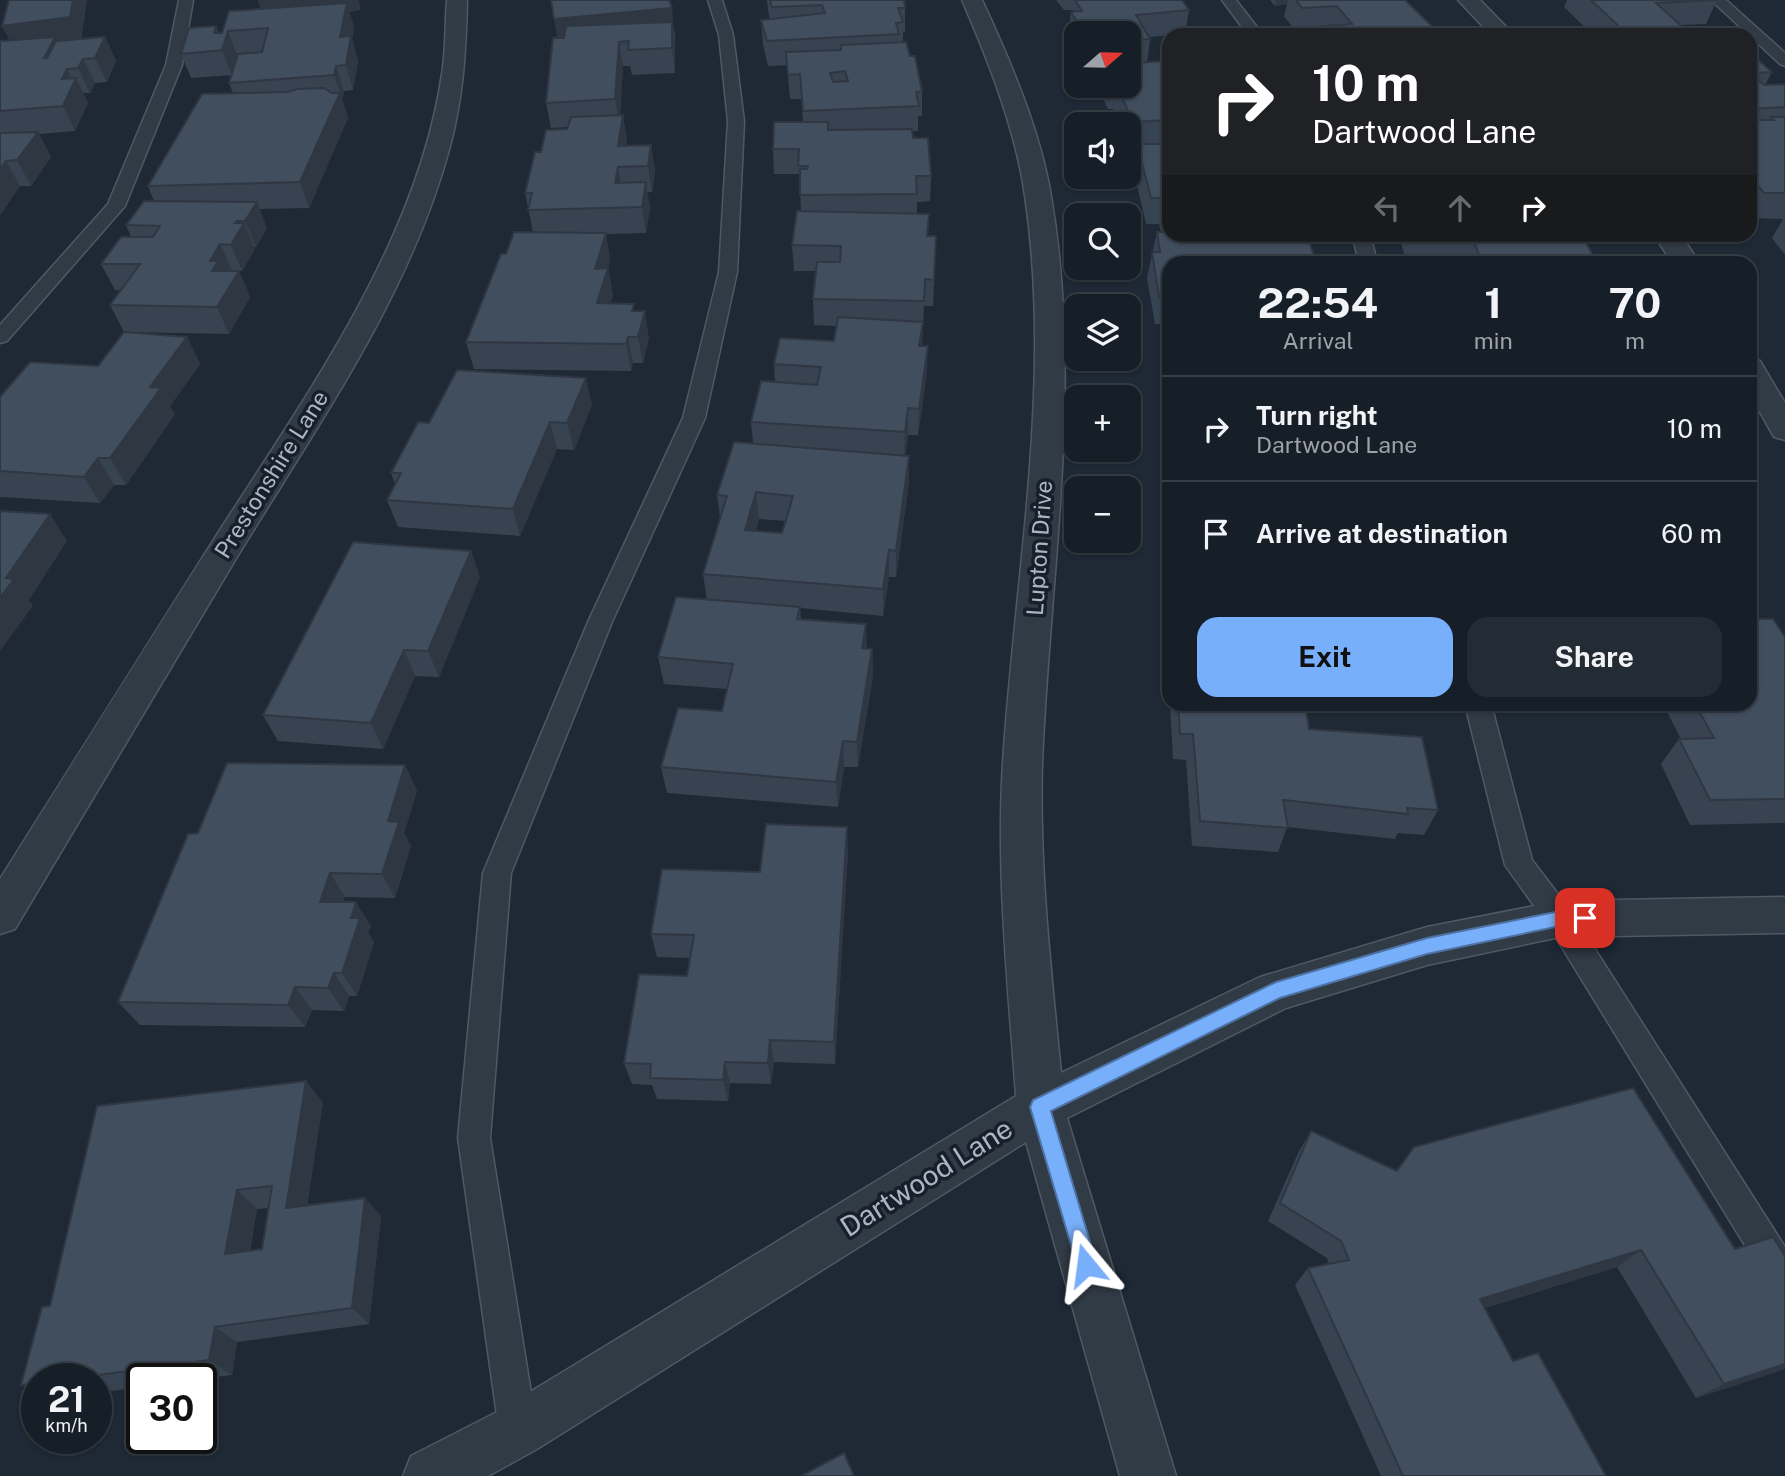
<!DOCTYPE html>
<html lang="en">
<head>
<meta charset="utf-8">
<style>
  body { margin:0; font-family:"Public Sans",sans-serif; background:#232c34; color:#f1f3f6; height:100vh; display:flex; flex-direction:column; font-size:26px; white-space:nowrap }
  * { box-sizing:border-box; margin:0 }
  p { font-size:23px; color:#9ea2a8 }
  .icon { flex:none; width:38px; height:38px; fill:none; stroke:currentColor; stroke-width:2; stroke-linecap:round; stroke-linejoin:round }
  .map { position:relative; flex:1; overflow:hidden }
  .details { position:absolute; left:1162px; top:256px; width:595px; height:455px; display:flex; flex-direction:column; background:#161f28; border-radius:21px; box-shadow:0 2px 5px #0004,0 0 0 2px #353d45 }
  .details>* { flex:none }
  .guide { position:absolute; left:1162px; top:28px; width:595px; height:214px; border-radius:21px; box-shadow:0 2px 5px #0004,0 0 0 2px #353d45; background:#202124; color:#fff; overflow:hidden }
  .needle { width:46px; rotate:70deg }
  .tools { position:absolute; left:1064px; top:21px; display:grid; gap:14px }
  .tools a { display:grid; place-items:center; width:77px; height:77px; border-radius:14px; background:#161f28; box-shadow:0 2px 5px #0004,0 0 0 2px #353d45; font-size:35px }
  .speed { position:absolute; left:21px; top:1363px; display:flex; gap:14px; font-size:35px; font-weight:700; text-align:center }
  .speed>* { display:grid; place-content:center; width:91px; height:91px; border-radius:50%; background:#161f28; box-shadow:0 2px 5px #0004,0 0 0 2px #353d45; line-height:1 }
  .speed small { font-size:18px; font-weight:400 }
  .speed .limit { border:4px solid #111; border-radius:10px; background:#fff; color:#111 }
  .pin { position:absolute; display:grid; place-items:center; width:60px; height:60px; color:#fff; margin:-30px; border-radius:14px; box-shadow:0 4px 10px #0006 }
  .me { position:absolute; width:77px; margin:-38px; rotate:344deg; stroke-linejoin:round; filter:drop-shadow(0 0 5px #0008) }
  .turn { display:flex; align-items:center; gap:24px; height:147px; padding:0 35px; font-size:32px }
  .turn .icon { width:91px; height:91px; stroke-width:2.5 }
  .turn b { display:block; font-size:49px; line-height:60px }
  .lanes { display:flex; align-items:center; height:66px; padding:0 35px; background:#0003; justify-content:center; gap:35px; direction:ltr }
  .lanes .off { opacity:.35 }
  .eta { display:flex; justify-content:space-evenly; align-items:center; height:119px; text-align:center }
  .eta b { font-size:42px; font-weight:700; line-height:49px }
  .action { display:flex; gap:14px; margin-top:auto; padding:14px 35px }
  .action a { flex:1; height:80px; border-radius:21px; background:#78affb; color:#111; font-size:28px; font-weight:700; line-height:80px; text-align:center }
  .action a+a { background:#232c34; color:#f1f3f6 }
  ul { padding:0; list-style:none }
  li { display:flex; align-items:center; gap:21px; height:105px; padding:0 35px; border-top:2px solid #353d45 }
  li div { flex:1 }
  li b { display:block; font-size:26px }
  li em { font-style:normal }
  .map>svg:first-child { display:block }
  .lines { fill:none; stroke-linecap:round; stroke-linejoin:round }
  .lane-casing { stroke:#4f5864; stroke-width:3 }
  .street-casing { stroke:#4f5864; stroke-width:3 }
  .lane { fill:#313b46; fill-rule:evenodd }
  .street { fill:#313b46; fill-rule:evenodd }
  .wall { fill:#384351; fill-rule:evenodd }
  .shaded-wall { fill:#2e3742 }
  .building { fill:#414e5e; stroke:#2e3742; stroke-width:2; fill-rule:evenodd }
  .route { fill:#78affb; stroke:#4e72a3; stroke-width:2 }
  .labels { text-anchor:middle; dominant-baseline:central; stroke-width:7; stroke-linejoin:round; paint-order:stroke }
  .street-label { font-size:23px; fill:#abb5c4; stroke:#17202a }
  .near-street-label { font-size:28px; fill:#abb5c4; stroke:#17202a }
</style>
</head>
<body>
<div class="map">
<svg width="1785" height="1476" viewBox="0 0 1785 1476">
  <rect width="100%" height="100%" fill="#1e2935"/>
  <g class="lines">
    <defs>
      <g id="lane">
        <polygon points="179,0 193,0 182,65 125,206 7,341 0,343 0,325 108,204 166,65"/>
        <polygon points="708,0 722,0 733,35 744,121 737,272 705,418 612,622 511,873 490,1138 537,1430 531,1443 518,1449 505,1443 499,1430 458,1138 483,873 588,622 683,418 719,272 728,121 719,35"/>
        <polygon points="1222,0 1236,0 1263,35 1248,35"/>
        <polygon points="1711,0 1726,0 1785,53 1785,66 1780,64"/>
        <polygon points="1352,234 1370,234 1377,262 1359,262"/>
        <polygon points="1465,704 1491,704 1532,860 1570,910 1785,1247 1785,1297 1773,1291 1550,928 1505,865"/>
      </g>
      <g id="street">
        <path d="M447,0h20c-1,50 -4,98 -17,146 -40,151 -136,284 -216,416 -73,122 -146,245 -219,367l-15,5v-55c70,-112 140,-224 211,-335 91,-143 206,-299 231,-470 4,-24 3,-50 5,-74z"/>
        <path d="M962,0h20c28,60 58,130 69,196 32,187 -1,378 -9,567 -3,104 9,207 19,310l199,-96 167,-50 133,-26 225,-4v36l-225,4 -133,28 -141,43 -219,110 109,358h-56l-94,-334 -489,307 -49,27h-85l8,-20 88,-45 517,-315c-8,-111 -20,-223 -13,-334 12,-187 50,-379 22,-566 -9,-66 -37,-136 -63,-196z"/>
        <polygon points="1458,0 1480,0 1514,35 1491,35"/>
        <polygon points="1653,234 1680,234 1699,262 1672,262"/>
        <polygon points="1750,358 1760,361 1785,403 1785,440 1774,437 1750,394"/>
      </g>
    </defs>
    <!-- lane casing -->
    <use href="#lane" class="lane-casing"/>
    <!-- street casing -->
    <use href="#street" class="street-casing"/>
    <!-- lane -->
    <use href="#lane" class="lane"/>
    <!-- street -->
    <use href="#street" class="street"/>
  </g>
  <!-- wall -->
  <g class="wall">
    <polygon points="9,0 87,0 81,39 105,37 116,61 107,82 95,83 90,93 83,93 88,103 75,131 39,134 51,157 31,186 20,186 0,215 0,41 10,40 2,26"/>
    <polygon points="258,0 359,0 360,10 349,12 354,26 352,39 358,61 353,90 344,91 342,99 348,118 309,208 259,209 267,228 256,247 254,247 255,249 242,271 231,271 239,271 250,297 229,334 124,332 110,305 121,290 115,290 101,264 131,237 126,225 154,201 148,186 233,93 229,83 238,55 237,55 232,75 191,78 181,54 216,26 219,33 222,33 261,9"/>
    <path d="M767,0h137l1,8v24h-2v11l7,13 12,35v25h-4v15h-6l1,7 18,38 -1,25 -13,1v11l11,23h8l-3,70h-9l-2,40 5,27 -9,62h-10l-3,20 4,1v26l-13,95h-7l-6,39 -83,-8 1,11 66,29 5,1 1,26 -15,92h-14l-6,40 -171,-14 -6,-26 61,-56 5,-22 -63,-5 -6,-27 49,-57 -4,-26 17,-57 -3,-22 36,-52 -2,-21 24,-40 -1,-18 60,-23 3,-15 -23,-1 -1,-26 3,-28h-22l-2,-26 9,-34 -2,-37h-25l-1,-25 30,-27 -2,-23h-11l-3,-34 -19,1 -5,-22 -2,-24 9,-1 -2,-9zM759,519l27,2 -4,12 -26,-2z"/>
    <polygon points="1056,0 1182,0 1189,10 1185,34 1149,37 1150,39 1147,62 1169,61 1169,354 1167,353 1162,324 1155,324 1147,278 1157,232 1161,232 1159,224 1146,224 1137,185 1132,185 1129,172 1131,147 1130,147 1129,145 1129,124 1120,124 1113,109 1108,109 1101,94 1102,86 1129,86 1129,33 1076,33 1076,49 1068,36 1071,12 1073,12 1074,10 1064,10"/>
    <polygon points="1270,0 1405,0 1441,35 1321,35 1322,30 1296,32 1284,16 1287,4 1275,6"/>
    <polygon points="1567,0 1717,0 1706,24 1681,25 1687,31 1685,35 1593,35 1564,7"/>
    <polygon points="675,31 675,73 632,75 630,66 623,66 620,116 623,115 627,141 626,146 651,145 655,171 652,192 647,192 650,208 646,233 606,234 610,259 608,269 613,295 610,304 635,311 649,338 643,363 633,363 631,371 474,369 466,342 506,254 533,232 525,193 541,152 567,129 568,127 551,128 546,103 553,38"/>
    <polygon points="1750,58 1772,72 1765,85 1785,84 1785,255 1772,238 1783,219 1750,218"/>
    <polygon points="1398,234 1568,234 1566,240 1596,262 1407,262"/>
    <polygon points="187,337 200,364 170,406 175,414 126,485 114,485 100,503 0,497 0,396 98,366"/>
    <polygon points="592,405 574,450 557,449 520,536 398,527 387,500 395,484 391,473 429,423"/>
    <polygon points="471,551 480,577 439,677 415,676 383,749 278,741 263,715"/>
    <polygon points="1785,637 1785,823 1690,825 1661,764 1679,739 1681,739 1663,704 1750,704"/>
    <polygon points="1170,704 1305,704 1309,729 1438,810 1424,835 1398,833 1395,839 1287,827 1278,852 1192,846 1186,760 1173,759"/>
    <polygon points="405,765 417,791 404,833 411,846 395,898 345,897 343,902 371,926 368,933 374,942 357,996 349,996 344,1011 312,1010 305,1027 140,1025 118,1002 198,833"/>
    <polygon points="848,852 835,1064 774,1062 771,1084 730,1083 728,1101 657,1099 652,1085 632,1084 624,1063 687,976 690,958 657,957 651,934 760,872"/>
    <path d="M323,1102l-16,103 74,11 -12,108 -132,18 -5,33 -32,4h-58v8l-46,6v-14h-59v14l-16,-8 29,-79zM269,1208l-7,41 -12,2 7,-42z"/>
    <polygon points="1311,1131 1396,1170 1414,1147 1735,1249 1785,1256 1785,1369 1696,1398 1617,1267 1485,1308 1513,1361 1606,1476 1381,1476 1295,1285 1308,1268 1329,1264 1327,1258 1268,1221 1299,1151"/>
  </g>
  <!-- shaded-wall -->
  <g class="shaded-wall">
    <polygon points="73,0 87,0 81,41 56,83 15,50 2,26"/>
    <polygon points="258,0 359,0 360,10 349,12 354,26 352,39 358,61 353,90 346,65 265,21"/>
    <polygon points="1276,0 1288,0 1287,4 1275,6"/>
    <polygon points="672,8 675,46 675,73 672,48 672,32 558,43 554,19"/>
    <polygon points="216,26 224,46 228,31 237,55 232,75 222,50 214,33"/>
    <polygon points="105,37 116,61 107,82 95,58"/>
    <polygon points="619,42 623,66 619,124 615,99"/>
    <polygon points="83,59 95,83 90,93 78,68"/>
    <polygon points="336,66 344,91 342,99 348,118 309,208 300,182 340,93 334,75"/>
    <polygon points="67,69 74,83 76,78 88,103 75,131 63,106 62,79"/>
    <polygon points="623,115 627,141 623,166 618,146"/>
    <polygon points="38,132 51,157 31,186 17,160"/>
    <polygon points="651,145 655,171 652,192 648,166"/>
    <polygon points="6,161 20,186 0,215 0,169"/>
    <polygon points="618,167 622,192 619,209 615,183"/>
    <polygon points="646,182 650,208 646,233 642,207"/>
    <polygon points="257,202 267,228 256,247 245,221"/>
    <polygon points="237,221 240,229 244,223 255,249 242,271 231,245 235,223"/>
    <polygon points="606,233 610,259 608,269 613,295 602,330 597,303 595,269"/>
    <polygon points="220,244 232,270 226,279 239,271 250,297 229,334 217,307 210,261"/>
    <polygon points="645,311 649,338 643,363 638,337"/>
    <polygon points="923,322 922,348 919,346"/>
    <polygon points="187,337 200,364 170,406 175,414 126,485 110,458 150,387"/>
    <polygon points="628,337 633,363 631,371 626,344"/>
    <polygon points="928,346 927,373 918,435 919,409"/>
    <polygon points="586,378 592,405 574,450 567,423"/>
    <polygon points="908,408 908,435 904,458 905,432"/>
    <polygon points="550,422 557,449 520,536 513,509"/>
    <polygon points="909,456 909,482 896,577 896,551"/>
    <polygon points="98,458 114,485 100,503 84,477"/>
    <polygon points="756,492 759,519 748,556 745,530"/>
    <polygon points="50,514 67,541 29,600 33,606 0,651 0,598 6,578"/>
    <polygon points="889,550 889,577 883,616 883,589"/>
    <polygon points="471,551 480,577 439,677 428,651"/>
    <polygon points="866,624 867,651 862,648"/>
    <polygon points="872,649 873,675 858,767 857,742"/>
    <polygon points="404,650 415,676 383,749 371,723"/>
    <polygon points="843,741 844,767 838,807 836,782"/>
    <polygon points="405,765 417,791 404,833 411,846 395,898 382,874 388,821"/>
    <polygon points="847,827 848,852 835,1064 834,1042"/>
    <polygon points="330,873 345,897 335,925 320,902"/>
    <polygon points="356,902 371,926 368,933 374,942 357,996 342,973 351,918"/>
    <polygon points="334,973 349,996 344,1011 328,988"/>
    <polygon points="295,987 312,1010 305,1027 288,1005"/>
    <polygon points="770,1040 774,1062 771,1084 768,1063"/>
    <polygon points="725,1062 730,1083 728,1101 723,1080"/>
    <polygon points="306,1081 323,1102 304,1226 286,1208"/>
    <polygon points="237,1190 257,1209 246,1271 225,1254"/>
    <polygon points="365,1198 381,1216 369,1324 352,1308"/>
    <polygon points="1641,1250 1617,1267 1461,1315 1480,1299"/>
    <polygon points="215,1327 237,1342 232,1375 209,1360"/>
    <polygon points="1785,1364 1785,1369 1696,1398 1724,1384"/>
  </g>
  <!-- building -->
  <g class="building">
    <polygon points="9,0 73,0 70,17 2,26"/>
    <polygon points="551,0 669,0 672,8 554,19"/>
    <polygon points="770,0 904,0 905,8 898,8 903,22 896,23 899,34 767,41 761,20 825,13 822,5 772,7"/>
    <polygon points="1075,0 1182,0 1189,10 1136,15 1150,39 1129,41 1129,33 1094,33 1090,27 1080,27 1071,12 1082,11"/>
    <polygon points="1296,0 1405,0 1441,35 1331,35 1323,26 1352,24 1337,6 1302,8"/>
    <polygon points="1591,0 1717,0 1656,3 1687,31 1627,34"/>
    <polygon points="347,3 340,37 351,36 346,65 336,66 334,75 229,83 238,54 262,52 268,28 228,31 222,50 181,54 189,28 216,26 214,33 222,33 229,11"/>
    <polygon points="672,22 672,48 628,50 629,41 619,42 615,99 546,103 553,38 564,38 566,26"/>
    <polygon points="55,37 44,58 47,58 56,41 105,37 95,58 83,59 78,68 67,69 62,79 76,78 63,106 0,111 0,41"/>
    <path d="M906,42l4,14h5l7,35 -6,1 3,14 -116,5 -3,-37 -12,1 -2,-23 55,-2v-5zM845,71l3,10 -15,1 -3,-9z"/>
    <polygon points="1755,57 1772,72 1751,73 1764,85 1785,84 1785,107 1750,109 1750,58"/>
    <polygon points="1169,61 1169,120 1133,122 1117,86 1129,86 1129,68 1130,68 1129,63"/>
    <polygon points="324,88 332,93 340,93 300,182 148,186 202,94 287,92 298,89"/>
    <polygon points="623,115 618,146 651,145 648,166 618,167 615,183 646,182 642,207 528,210 532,193 525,193 535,152 541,152 546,130 567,129 571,117"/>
    <polygon points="1771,117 1785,117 1785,193 1764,193 1750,176 1750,120 1774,120"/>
    <polygon points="774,122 828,122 828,130 912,129 913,138 928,138 931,176 916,176 917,194 800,195 800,169 807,169 808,166 798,166 799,149 773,149"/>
    <polygon points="38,132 17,160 6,161 0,169 0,133"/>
    <polygon points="1132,144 1169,144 1169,215 1168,215 1163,198 1151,198 1141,159 1135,160"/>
    <polygon points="144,201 257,202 245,221 237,221 235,223 244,223 231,245 220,244 210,261 218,261 212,271 239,271 217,307 110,305 140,264 101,264 121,237 153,237 160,226 126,225"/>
    <polygon points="797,211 929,214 927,236 936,236 934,280 925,279 924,301 813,299 817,262 840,262 841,246 792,245"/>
    <polygon points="514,232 606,233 595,269 608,268 597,303 634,304 632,311 645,311 638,337 628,337 626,344 466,342 501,254 506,254"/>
    <polygon points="1157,232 1169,232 1169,234 1307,234 1316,262 1169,262 1169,312 1166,298 1159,297 1152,252 1160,252"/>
    <polygon points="1415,234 1564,234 1566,240 1585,240 1596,262 1482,262 1474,242 1416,239"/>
    <polygon points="838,317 923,322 919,346 928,346 919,409 908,408 905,432 751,422 761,381 817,385 821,367 774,364 780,338 834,341"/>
    <polygon points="124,332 187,337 150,387 161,388 110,458 98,458 84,477 0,471 0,396 1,396 30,362 98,366"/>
    <polygon points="457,370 586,378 567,423 550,422 513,509 387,500 401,473 391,473 418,422 429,423"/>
    <path d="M734,442l175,14 -13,95 -7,-1 -6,39 -180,-15 24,-78 -10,-1zM756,492l37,4 -11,37 -37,-3z"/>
    <polygon points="0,511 50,514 6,578 14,579 0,598"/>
    <polygon points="353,542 471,551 428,651 404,650 371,723 263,715"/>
    <polygon points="676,597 800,607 797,619 866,624 862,648 872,649 857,742 843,741 836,782 661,767 678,708 722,711 733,664 658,657"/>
    <polygon points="1750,619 1773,619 1785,637 1785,799 1710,800 1679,739 1714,738 1695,704 1750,704"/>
    <polygon points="1178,704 1305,704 1309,729 1422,737 1438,810 1407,808 1408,814 1283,800 1288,828 1200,821 1193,734 1180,734"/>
    <polygon points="227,763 405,765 388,821 399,822 382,874 330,873 320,902 356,902 351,918 360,918 342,973 334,973 328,988 295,987 288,1005 118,1002 188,834 198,833"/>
    <polygon points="766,824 847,827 834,1042 770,1040 768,1063 725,1062 723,1080 650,1078 651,1064 624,1063 639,974 687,976 694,935 651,934 662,869 760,872"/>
    <path d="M306,1081l-20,127 79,-10 -13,110 -137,19 -6,33 -140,19h-32v4l-16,2 21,-78 8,-1 47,-200zM272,1186l-10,63 -37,5 12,-64z"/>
    <polygon points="1633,1088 1735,1249 1773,1237 1785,1256 1785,1364 1724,1384 1641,1250 1480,1299 1513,1361 1538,1353 1606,1476 1403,1476 1308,1268 1349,1260 1341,1241 1280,1203 1311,1131 1397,1171 1414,1147"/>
    <polygon points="844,1453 854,1476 801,1476"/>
  </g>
  <!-- route -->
  <polygon class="route" points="1560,911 1591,913 1593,918 1591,924 1560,926 1427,954 1280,998 1051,1111 1097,1265 1094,1272 1086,1275 1079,1272 1030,1107 1033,1100 1276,982 1427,938"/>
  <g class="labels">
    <!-- street labels -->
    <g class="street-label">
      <text transform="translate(271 474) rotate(-58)">Prestonshire Lane</text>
      <text transform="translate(1039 548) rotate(-86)">Lupton Drive</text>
    </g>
    <!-- near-street labels -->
    <g class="near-street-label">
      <text transform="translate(926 1177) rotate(-32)">Dartwood Lane</text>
    </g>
  </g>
</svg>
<div class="tools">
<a><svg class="needle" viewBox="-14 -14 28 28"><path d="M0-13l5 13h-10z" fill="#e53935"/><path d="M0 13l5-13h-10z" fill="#9ea2a8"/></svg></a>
<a><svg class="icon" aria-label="sound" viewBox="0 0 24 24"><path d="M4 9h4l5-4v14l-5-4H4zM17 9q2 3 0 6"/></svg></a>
<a><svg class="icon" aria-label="search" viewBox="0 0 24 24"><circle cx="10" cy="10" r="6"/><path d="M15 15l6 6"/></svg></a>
<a><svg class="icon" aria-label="layers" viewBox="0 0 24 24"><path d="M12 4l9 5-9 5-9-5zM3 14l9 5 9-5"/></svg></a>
<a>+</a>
<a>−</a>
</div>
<div class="speed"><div>21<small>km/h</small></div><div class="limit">30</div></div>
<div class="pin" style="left:1585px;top:918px;background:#d93025"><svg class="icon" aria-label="arrive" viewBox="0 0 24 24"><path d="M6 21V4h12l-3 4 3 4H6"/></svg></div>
<svg class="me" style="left:1086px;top:1265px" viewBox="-20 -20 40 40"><path d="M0-17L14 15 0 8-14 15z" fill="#78affb" stroke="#fff" stroke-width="4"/></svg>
<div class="guide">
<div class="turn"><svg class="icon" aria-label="right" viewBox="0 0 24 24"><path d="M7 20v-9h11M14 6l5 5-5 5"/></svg><div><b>10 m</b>Dartwood Lane</div></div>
<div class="lanes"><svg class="icon off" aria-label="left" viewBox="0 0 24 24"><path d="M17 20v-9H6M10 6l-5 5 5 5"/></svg><svg class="icon off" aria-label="ahead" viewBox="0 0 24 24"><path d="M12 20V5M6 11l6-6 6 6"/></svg><svg class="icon" aria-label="right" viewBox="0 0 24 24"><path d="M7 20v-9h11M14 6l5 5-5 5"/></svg></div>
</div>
<section class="details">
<div class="eta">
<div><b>22:54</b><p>Arrival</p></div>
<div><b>1</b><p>min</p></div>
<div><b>70</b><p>m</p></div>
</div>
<ul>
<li><svg class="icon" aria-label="right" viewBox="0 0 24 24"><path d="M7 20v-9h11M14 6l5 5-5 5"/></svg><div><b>Turn right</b><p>Dartwood Lane</p></div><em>10 m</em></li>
<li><svg class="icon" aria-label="arrive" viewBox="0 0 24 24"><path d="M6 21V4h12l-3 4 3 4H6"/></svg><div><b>Arrive at destination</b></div><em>60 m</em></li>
</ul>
<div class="action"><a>Exit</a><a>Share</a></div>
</section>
</div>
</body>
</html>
